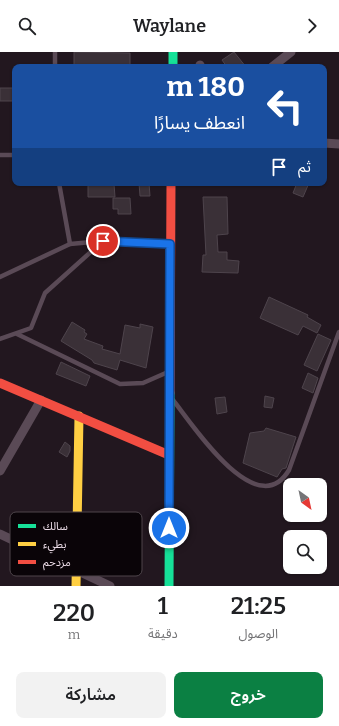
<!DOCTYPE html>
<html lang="ar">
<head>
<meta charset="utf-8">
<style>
  body { margin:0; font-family:Bitter,"Noto Sans Arabic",serif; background:#f2f2f2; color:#202124; direction:rtl; height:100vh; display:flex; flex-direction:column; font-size:15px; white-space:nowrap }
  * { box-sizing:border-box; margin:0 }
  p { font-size:13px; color:#757577 }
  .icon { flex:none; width:22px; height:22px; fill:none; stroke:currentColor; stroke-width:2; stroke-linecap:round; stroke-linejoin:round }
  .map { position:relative; height:534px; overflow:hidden; direction:ltr }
  .sheet { display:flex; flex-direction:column; background:#fff; flex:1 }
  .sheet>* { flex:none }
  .guide { position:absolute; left:12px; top:12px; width:315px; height:122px; border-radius:8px; box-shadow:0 1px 3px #0004; direction:rtl; background:#1a4fa0; color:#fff; overflow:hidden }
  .needle { width:26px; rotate:147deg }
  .fabs { position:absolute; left:283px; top:426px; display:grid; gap:8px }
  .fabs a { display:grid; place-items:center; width:44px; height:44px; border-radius:8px; background:#fff; box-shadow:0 1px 3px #0004; font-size:20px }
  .pin { position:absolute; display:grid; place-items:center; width:34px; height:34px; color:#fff; margin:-17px; border:2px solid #fff; border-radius:50%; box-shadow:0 1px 4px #0007 }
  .me { position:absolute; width:44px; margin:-22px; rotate:0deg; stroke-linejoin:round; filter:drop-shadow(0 0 3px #0008) }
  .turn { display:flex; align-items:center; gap:14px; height:84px; padding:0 16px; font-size:18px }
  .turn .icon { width:52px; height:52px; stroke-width:2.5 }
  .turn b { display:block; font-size:28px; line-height:34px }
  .then { display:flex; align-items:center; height:38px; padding:0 16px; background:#0003; gap:8px; font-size:15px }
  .eta { display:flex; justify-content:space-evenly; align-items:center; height:68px; text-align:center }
  .eta b { font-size:24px; font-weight:600; line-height:28px }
  .primary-button { display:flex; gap:8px; margin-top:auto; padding:8px 16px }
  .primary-button a { flex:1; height:46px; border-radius:8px; background:#0b8043; color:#fff; font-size:16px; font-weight:600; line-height:46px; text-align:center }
  .primary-button a+a { background:#f2f2f2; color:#202124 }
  header { display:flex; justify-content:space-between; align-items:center; height:52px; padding:0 16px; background:#fff; font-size:18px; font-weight:600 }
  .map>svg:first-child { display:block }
  .building { fill:#3a3037; stroke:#4e444c }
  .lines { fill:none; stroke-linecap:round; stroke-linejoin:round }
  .lane { stroke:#5a4a56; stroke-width:4.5 }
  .street { stroke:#5a4a56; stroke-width:9 }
  .fast { stroke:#16e098; stroke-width:9 }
  .slow { stroke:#ffcf43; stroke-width:9 }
  .jam { stroke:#f24e42; stroke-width:9 }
  .route-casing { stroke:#114b97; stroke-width:10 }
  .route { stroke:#1a73e8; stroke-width:7 }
  .key { fill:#0a0408; stroke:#4e454b; stroke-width:1 }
  .key-label { font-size:11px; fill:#ebdce7 }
</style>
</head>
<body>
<header><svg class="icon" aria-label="forward" viewBox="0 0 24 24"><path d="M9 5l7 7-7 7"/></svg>Waylane<svg class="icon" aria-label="search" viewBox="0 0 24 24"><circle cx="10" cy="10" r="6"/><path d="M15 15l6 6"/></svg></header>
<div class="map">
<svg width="339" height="534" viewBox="0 0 339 534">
  <rect width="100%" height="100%" fill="#22171f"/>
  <!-- building -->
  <g class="building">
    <polygon points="74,0 130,1 130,15 74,15"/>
    <polygon points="234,0 246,15 227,15 222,8"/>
    <rect x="0" y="36" width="15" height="13"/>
    <polygon points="139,131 149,131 150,144 140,144"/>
    <polygon points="297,131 309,131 303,145 293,141"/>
    <polygon points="88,132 114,132 115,145 88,145"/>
    <polygon points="203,145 227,145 228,182 217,183 218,200 227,200 227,208 239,209 238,221 202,220 203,203 206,203"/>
    <polygon points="113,146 130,146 131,162 118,162 118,157 113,157"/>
    <polygon points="269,245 308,263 307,265 321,273 317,281 303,274 298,283 260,266"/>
    <polygon points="72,270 85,278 84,280 87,282 84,287 103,294 102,297 120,302 125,273 140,276 140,272 153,275 146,316 120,308 117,318 94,311 92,308 61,289"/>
    <polygon points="318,282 331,288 317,319 304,313"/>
    <polygon points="61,310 90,324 86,334 56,322"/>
    <polygon points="308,321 318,326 313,341 302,336"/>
    <polygon points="265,344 274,346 272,356 264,355"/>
    <polygon points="225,345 227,360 217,362 215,346"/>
    <polygon points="266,376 296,385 286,416 282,417 277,425 243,411 250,381 264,379"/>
    <polygon points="65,390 70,394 70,399 67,405 59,400"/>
  </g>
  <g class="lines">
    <!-- lane -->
    <g class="lane">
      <polyline points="55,0 55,15"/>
      <polyline points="0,103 15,103"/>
      <polyline points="59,131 70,192"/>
      <polyline points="0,225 70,192 103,189 169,192"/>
      <polyline points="17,282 120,332 143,331 168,320"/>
      <polyline points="0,287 31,276 45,241 103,189"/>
      <path d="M173,348c20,25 84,124 116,70l50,-138"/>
    </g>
    <!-- street -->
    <g class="street">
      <polyline points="200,13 201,15"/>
      <polyline points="272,15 291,0"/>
      <polyline points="324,91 339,92"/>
      <polyline points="0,419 41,348"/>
      <polyline points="0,482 110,534"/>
    </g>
    <!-- fast -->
    <g class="fast">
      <polyline points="173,0 173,15"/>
      <polyline points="169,534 170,341"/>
    </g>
    <!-- slow -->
    <polyline class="slow" points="76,534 79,364"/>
    <!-- jam -->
    <g class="jam">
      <polyline points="0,331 169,403"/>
      <polyline points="170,341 171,131"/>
    </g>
  </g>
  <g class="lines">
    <defs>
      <polyline id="route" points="103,189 170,192 169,476"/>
    </defs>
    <!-- route casing -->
    <use href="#route" class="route-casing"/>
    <!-- route -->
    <use href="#route" class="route"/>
  </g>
  <!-- legend -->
  <rect x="10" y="460" width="132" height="64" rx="6" class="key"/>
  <rect x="18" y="472" width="18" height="4" fill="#16e098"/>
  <rect x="18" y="490" width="18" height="4" fill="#ffcf43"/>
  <rect x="18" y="508" width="18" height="4" fill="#f24e42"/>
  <g class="key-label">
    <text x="43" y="478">سالك</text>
    <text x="43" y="496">بطيء</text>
    <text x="43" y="514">مزدحم</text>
  </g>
</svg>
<div class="fabs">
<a><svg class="needle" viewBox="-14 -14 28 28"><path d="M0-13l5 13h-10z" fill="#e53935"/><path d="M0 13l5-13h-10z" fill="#757577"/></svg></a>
<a><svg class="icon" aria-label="search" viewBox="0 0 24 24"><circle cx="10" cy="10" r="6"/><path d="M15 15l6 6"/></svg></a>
</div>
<div class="pin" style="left:103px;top:189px;background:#d93025"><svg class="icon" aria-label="arrive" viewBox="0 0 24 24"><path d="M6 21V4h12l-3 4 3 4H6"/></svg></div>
<svg class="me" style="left:169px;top:476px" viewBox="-20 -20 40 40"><circle r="17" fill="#1a73e8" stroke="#fff" stroke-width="3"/><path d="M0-11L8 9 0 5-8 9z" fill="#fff"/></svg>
<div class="guide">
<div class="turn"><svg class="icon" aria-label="left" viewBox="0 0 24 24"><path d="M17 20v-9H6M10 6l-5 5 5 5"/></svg><div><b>180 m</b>انعطف يسارًا</div></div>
<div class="then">ثم<svg class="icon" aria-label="arrive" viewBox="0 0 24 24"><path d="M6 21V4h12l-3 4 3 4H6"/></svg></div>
</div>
</div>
<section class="sheet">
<div class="eta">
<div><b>21:25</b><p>الوصول</p></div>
<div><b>1</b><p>دقيقة</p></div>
<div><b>220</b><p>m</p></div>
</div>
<div class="primary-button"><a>خروج</a><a>مشاركة</a></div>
</section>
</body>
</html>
